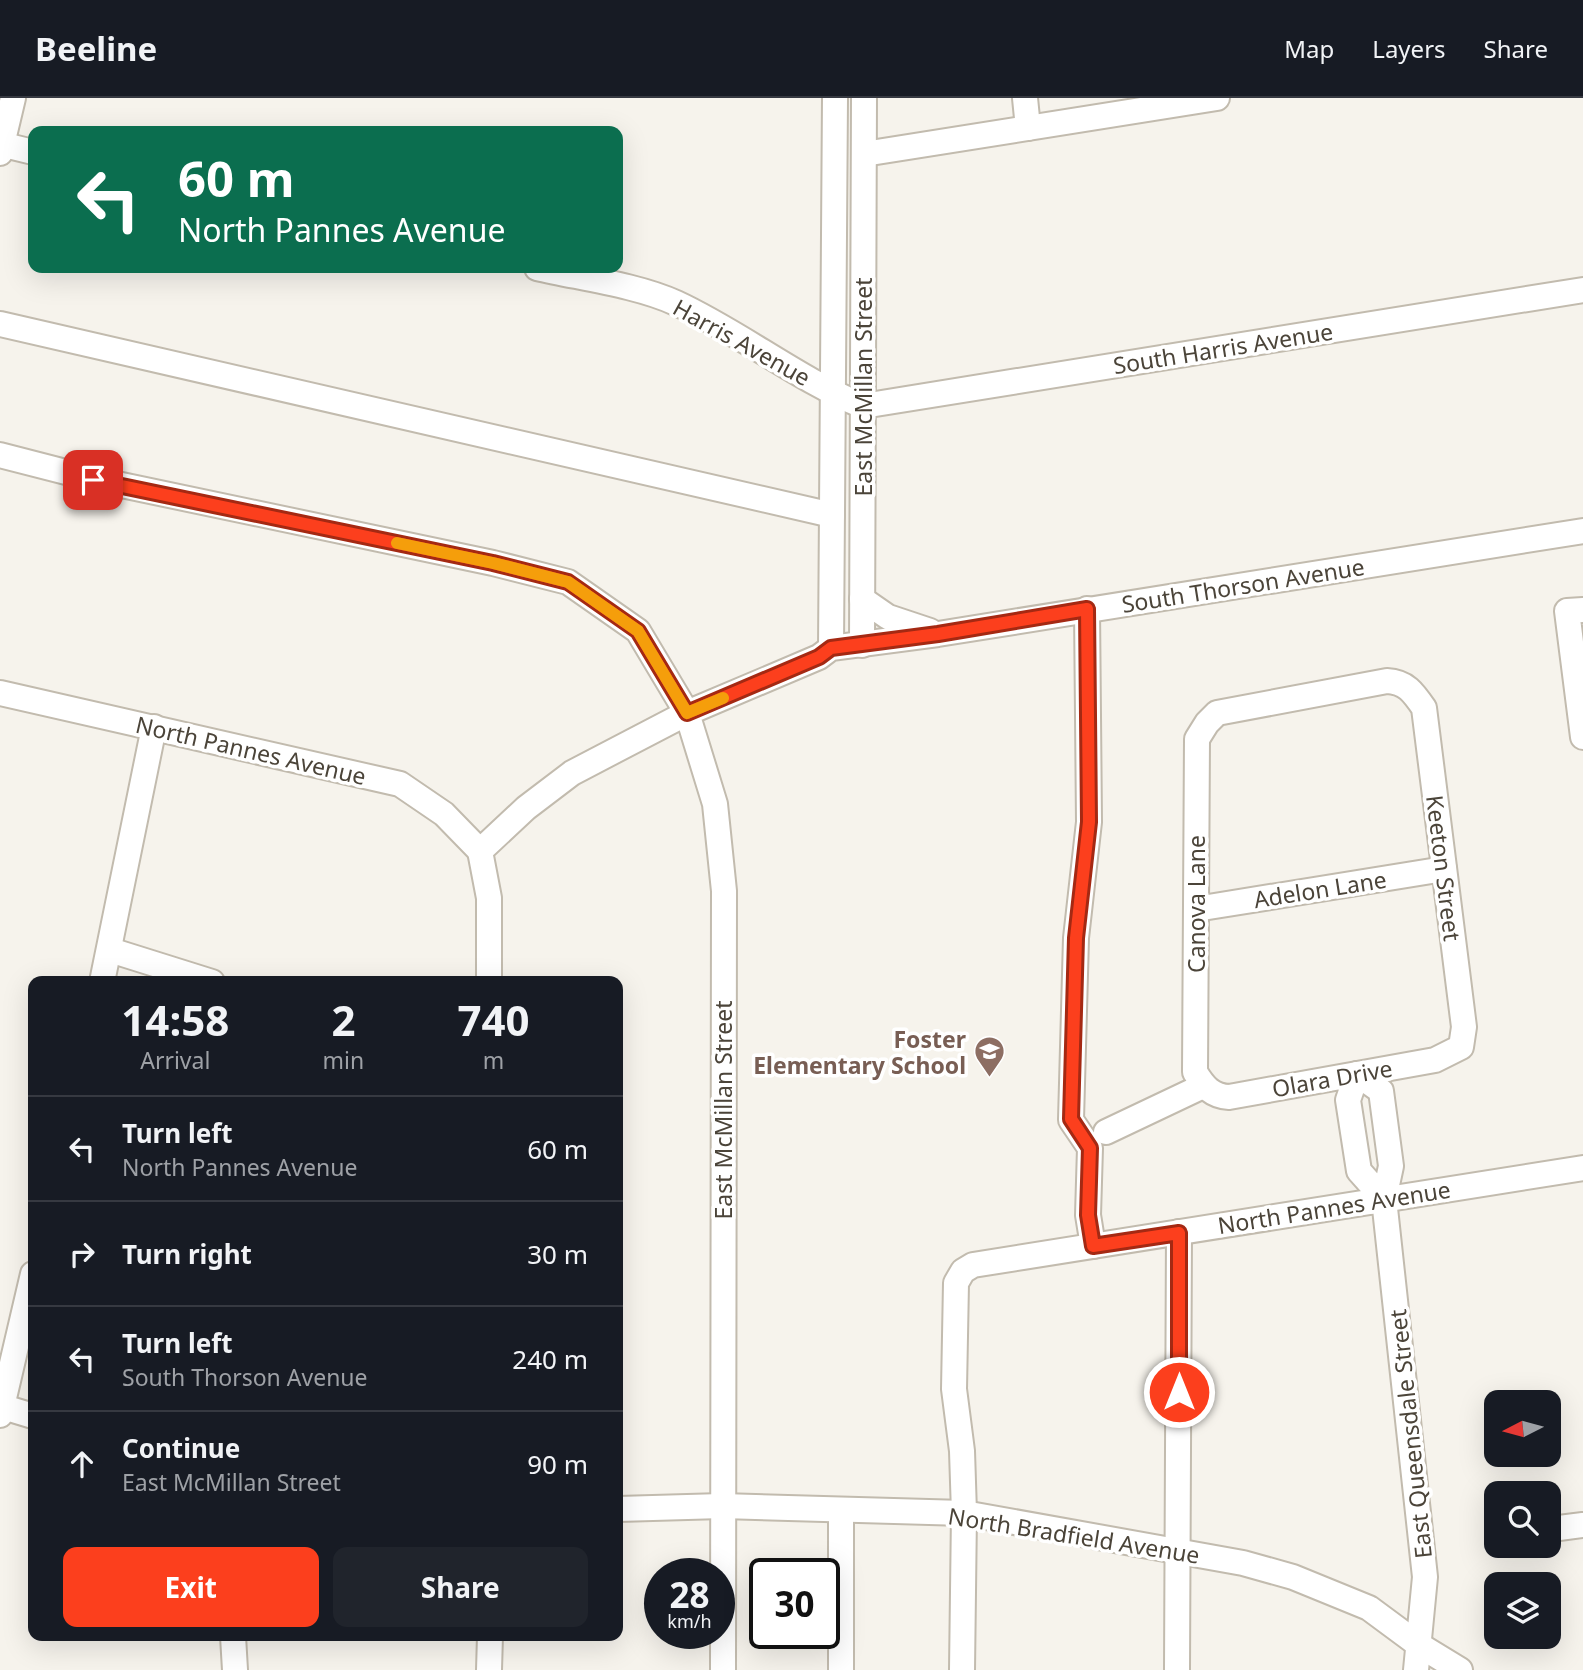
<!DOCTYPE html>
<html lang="en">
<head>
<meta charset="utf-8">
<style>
  body { margin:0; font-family:"Noto Sans",sans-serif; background:#20242c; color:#f1f3f6; height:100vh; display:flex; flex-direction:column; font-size:26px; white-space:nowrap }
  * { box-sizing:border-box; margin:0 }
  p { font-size:23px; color:#9ea1a6 }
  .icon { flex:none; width:38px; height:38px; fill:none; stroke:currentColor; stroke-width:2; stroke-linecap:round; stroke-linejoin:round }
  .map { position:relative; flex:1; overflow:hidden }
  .drawer { position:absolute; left:28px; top:878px; width:595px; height:665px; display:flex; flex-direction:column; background:#171b24; border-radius:14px; box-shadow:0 7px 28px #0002 }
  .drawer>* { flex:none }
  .hud { position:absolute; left:28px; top:28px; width:595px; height:147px; border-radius:14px; box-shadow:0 7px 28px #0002; background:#0b6e4f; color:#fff; overflow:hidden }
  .needle { width:46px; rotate:264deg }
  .fabs { position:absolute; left:1484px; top:1292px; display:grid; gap:14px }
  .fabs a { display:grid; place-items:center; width:77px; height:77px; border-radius:14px; background:#171b24; box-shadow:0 7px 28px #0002; font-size:35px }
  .speed { position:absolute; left:644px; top:1460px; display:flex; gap:14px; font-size:35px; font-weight:700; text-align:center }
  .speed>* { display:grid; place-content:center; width:91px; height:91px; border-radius:50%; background:#171b24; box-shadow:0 7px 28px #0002; line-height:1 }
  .speed small { font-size:18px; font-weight:400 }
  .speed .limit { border:4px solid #111; border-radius:10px; background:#fff; color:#111 }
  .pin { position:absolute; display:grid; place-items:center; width:60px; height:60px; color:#fff; margin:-30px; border-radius:14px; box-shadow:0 4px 10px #0006 }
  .me { position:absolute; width:77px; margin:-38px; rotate:0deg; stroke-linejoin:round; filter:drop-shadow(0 0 5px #0008) }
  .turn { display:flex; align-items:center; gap:24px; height:147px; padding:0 35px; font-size:32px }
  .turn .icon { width:91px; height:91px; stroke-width:2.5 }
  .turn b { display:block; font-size:49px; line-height:60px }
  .eta { display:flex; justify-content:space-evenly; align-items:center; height:119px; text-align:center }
  .eta b { font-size:42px; font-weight:700; line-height:49px }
  .cta { display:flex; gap:14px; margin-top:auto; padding:14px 35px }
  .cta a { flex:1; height:80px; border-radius:14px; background:#fc3f1d; color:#fff; font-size:28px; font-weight:700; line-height:80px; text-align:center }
  .cta a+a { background:#20242c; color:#f1f3f6 }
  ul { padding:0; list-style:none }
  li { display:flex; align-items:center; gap:21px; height:105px; padding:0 35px; border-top:2px solid #363941 }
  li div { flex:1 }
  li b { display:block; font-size:26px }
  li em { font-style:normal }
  header { display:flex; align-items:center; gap:42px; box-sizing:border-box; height:98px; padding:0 35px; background:#171b24; border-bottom:2px solid #363941 }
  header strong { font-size:33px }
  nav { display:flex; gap:38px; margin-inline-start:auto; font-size:24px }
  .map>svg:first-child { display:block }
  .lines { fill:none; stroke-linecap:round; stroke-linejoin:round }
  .minor-casing { stroke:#c2bbae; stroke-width:28 }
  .minor { stroke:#fff; stroke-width:24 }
  .route-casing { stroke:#a42913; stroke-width:18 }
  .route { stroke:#fc3f1d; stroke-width:12 }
  .slow { stroke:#f59e0b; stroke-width:12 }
  .labels { text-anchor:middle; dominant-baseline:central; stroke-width:7; stroke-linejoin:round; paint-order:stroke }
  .street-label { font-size:23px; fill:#4b4439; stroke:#fff }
  .education-label { font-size:23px; font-weight:bold; fill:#785e54; stroke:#fff; text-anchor:end }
</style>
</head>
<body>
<header>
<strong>Beeline</strong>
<nav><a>Map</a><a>Layers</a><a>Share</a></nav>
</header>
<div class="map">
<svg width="1583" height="1572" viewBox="0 0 1583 1572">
  <rect width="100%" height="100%" fill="#f6f3ec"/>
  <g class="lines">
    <defs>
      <g id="minor">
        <polyline points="1025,0 1028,30"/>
        <polyline points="0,46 33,54"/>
        <polyline points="0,55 13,0"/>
        <polyline points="864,56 1217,0"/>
        <path d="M537,170c43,10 100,17 139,35 65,30 121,76 187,103l720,-116"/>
        <polyline points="0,226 832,417"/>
        <polyline points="0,357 93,381 493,465 568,484 638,533 687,615 572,675 526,710 480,753 489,800 489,884"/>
        <polyline points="862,501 888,519 930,533"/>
        <polyline points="1087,511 1089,724 1076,840 1071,1022 1090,1050 1088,1117 1093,1148"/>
        <polyline points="1583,512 1567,513 1583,639"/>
        <polyline points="862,547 864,0"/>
        <polyline points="831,550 835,0"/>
        <path d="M1387,583c19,1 26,11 37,27l40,319 -3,20 -26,13 -206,37c-17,-1 -25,-10 -34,-25l2,-333 10,-16 10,-10z"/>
        <polyline points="0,595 400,686 444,716 480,753"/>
        <polyline points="1196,811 1444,771"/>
        <polyline points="110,852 212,884"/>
        <polyline points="102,884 154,629"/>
        <polyline points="1106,1034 1203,988"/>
        <polyline points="1384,1101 1359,1073 1348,1002 1357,976 1381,993 1391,1068 1384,1101 1425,1479 1416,1572"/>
        <polyline points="0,1308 33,1318"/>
        <polyline points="0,1317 33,1176"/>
        <polyline points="618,1411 722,1408 964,1415 1243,1465 1293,1479 1369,1510 1419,1547 1460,1572"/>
        <polyline points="1559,1430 1583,1427"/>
        <polyline points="233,1538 235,1572"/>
        <polyline points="489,1572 490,1538"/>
        <polyline points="723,1572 724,793 715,706 687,615 819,559 831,550 938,536 1583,433"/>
        <polyline points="841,1572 841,1412"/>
        <polyline points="962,1572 964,1415 962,1353 954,1291 956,1185 963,1173 973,1167 1583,1070"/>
        <polyline points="1177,1572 1179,1134"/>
      </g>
    </defs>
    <!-- minor casing -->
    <use href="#minor" class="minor-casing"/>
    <!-- minor -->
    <use href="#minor" class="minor"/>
  </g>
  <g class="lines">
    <defs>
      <polyline id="route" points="93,382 493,465 568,484 638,533 687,615 819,559 831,550 938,536 1087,511 1089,724 1076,840 1071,1021 1090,1050 1088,1117 1093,1148 1179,1135 1179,1294"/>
    </defs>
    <!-- route casing -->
    <use href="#route" class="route-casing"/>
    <!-- route -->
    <use href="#route" class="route"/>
    <!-- slow -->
    <polyline class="slow" points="397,445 493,465 568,484 638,533 687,615 723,600"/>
  </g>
  <!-- icons -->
  <defs>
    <symbol id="school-pin" viewBox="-11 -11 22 30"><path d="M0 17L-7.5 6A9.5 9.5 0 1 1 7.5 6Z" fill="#8d6e63" stroke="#fff"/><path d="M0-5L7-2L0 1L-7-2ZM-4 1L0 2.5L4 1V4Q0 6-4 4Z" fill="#fff"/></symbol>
  </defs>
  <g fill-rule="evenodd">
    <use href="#school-pin" x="972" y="936" width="35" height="47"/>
  </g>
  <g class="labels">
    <!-- street labels -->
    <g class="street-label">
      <text transform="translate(742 244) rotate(29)">Harris Avenue</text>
      <text transform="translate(1223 250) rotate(-9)">South Harris Avenue</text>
      <text transform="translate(863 289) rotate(-90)">East McMillan Street</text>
      <text transform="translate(1243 487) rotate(-9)">South Thorson Avenue</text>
      <text transform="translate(251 652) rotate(13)">North Pannes Avenue</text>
      <text transform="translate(1444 770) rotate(83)">Keeton Street</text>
      <text transform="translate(1320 791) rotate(-9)">Adelon Lane</text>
      <text transform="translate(1196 806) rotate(-90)">Canova Lane</text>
      <text transform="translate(1332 980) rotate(-10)">Olara Drive</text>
      <text transform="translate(723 1012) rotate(-90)">East McMillan Street</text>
      <text transform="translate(1334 1109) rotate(-9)">North Pannes Avenue</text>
      <text transform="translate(1410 1336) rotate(-96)">East Queensdale Street</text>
      <text transform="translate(1074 1437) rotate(9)">North Bradfield Avenue</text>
    </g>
    <!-- education labels -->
    <g class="education-label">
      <text x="966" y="941">Foster<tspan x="966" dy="26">Elementary School</tspan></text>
    </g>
  </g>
</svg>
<div class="fabs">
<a><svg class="needle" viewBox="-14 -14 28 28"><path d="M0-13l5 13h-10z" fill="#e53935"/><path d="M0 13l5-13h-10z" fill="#9ea1a6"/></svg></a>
<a><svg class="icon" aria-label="search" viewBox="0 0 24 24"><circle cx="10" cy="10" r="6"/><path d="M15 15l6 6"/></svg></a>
<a><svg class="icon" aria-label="layers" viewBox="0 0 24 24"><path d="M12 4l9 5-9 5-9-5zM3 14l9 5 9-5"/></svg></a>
</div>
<div class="speed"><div>28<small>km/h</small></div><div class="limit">30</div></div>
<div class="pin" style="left:93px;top:382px;background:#d93025"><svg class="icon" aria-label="arrive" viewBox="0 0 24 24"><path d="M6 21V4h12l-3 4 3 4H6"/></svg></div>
<svg class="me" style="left:1179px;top:1294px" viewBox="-20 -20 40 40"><circle r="17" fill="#fc3f1d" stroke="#fff" stroke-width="3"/><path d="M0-11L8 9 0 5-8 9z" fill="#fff"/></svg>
<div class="hud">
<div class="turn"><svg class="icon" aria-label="left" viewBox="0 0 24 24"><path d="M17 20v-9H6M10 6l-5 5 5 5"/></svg><div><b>60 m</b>North Pannes Avenue</div></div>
</div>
<section class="drawer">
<div class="eta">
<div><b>14:58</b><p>Arrival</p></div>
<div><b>2</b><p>min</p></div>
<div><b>740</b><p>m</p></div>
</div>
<ul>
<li><svg class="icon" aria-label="left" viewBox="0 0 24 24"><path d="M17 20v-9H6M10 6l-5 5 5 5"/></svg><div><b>Turn left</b><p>North Pannes Avenue</p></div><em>60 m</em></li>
<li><svg class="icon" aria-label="right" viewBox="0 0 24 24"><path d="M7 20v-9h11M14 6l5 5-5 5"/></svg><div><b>Turn right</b></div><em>30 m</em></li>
<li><svg class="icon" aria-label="left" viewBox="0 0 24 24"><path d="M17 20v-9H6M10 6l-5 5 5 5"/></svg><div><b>Turn left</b><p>South Thorson Avenue</p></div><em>240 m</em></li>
<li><svg class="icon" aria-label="ahead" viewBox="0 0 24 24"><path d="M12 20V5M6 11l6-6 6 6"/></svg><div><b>Continue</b><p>East McMillan Street</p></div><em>90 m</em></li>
</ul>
<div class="cta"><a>Exit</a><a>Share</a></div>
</section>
</div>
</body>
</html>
